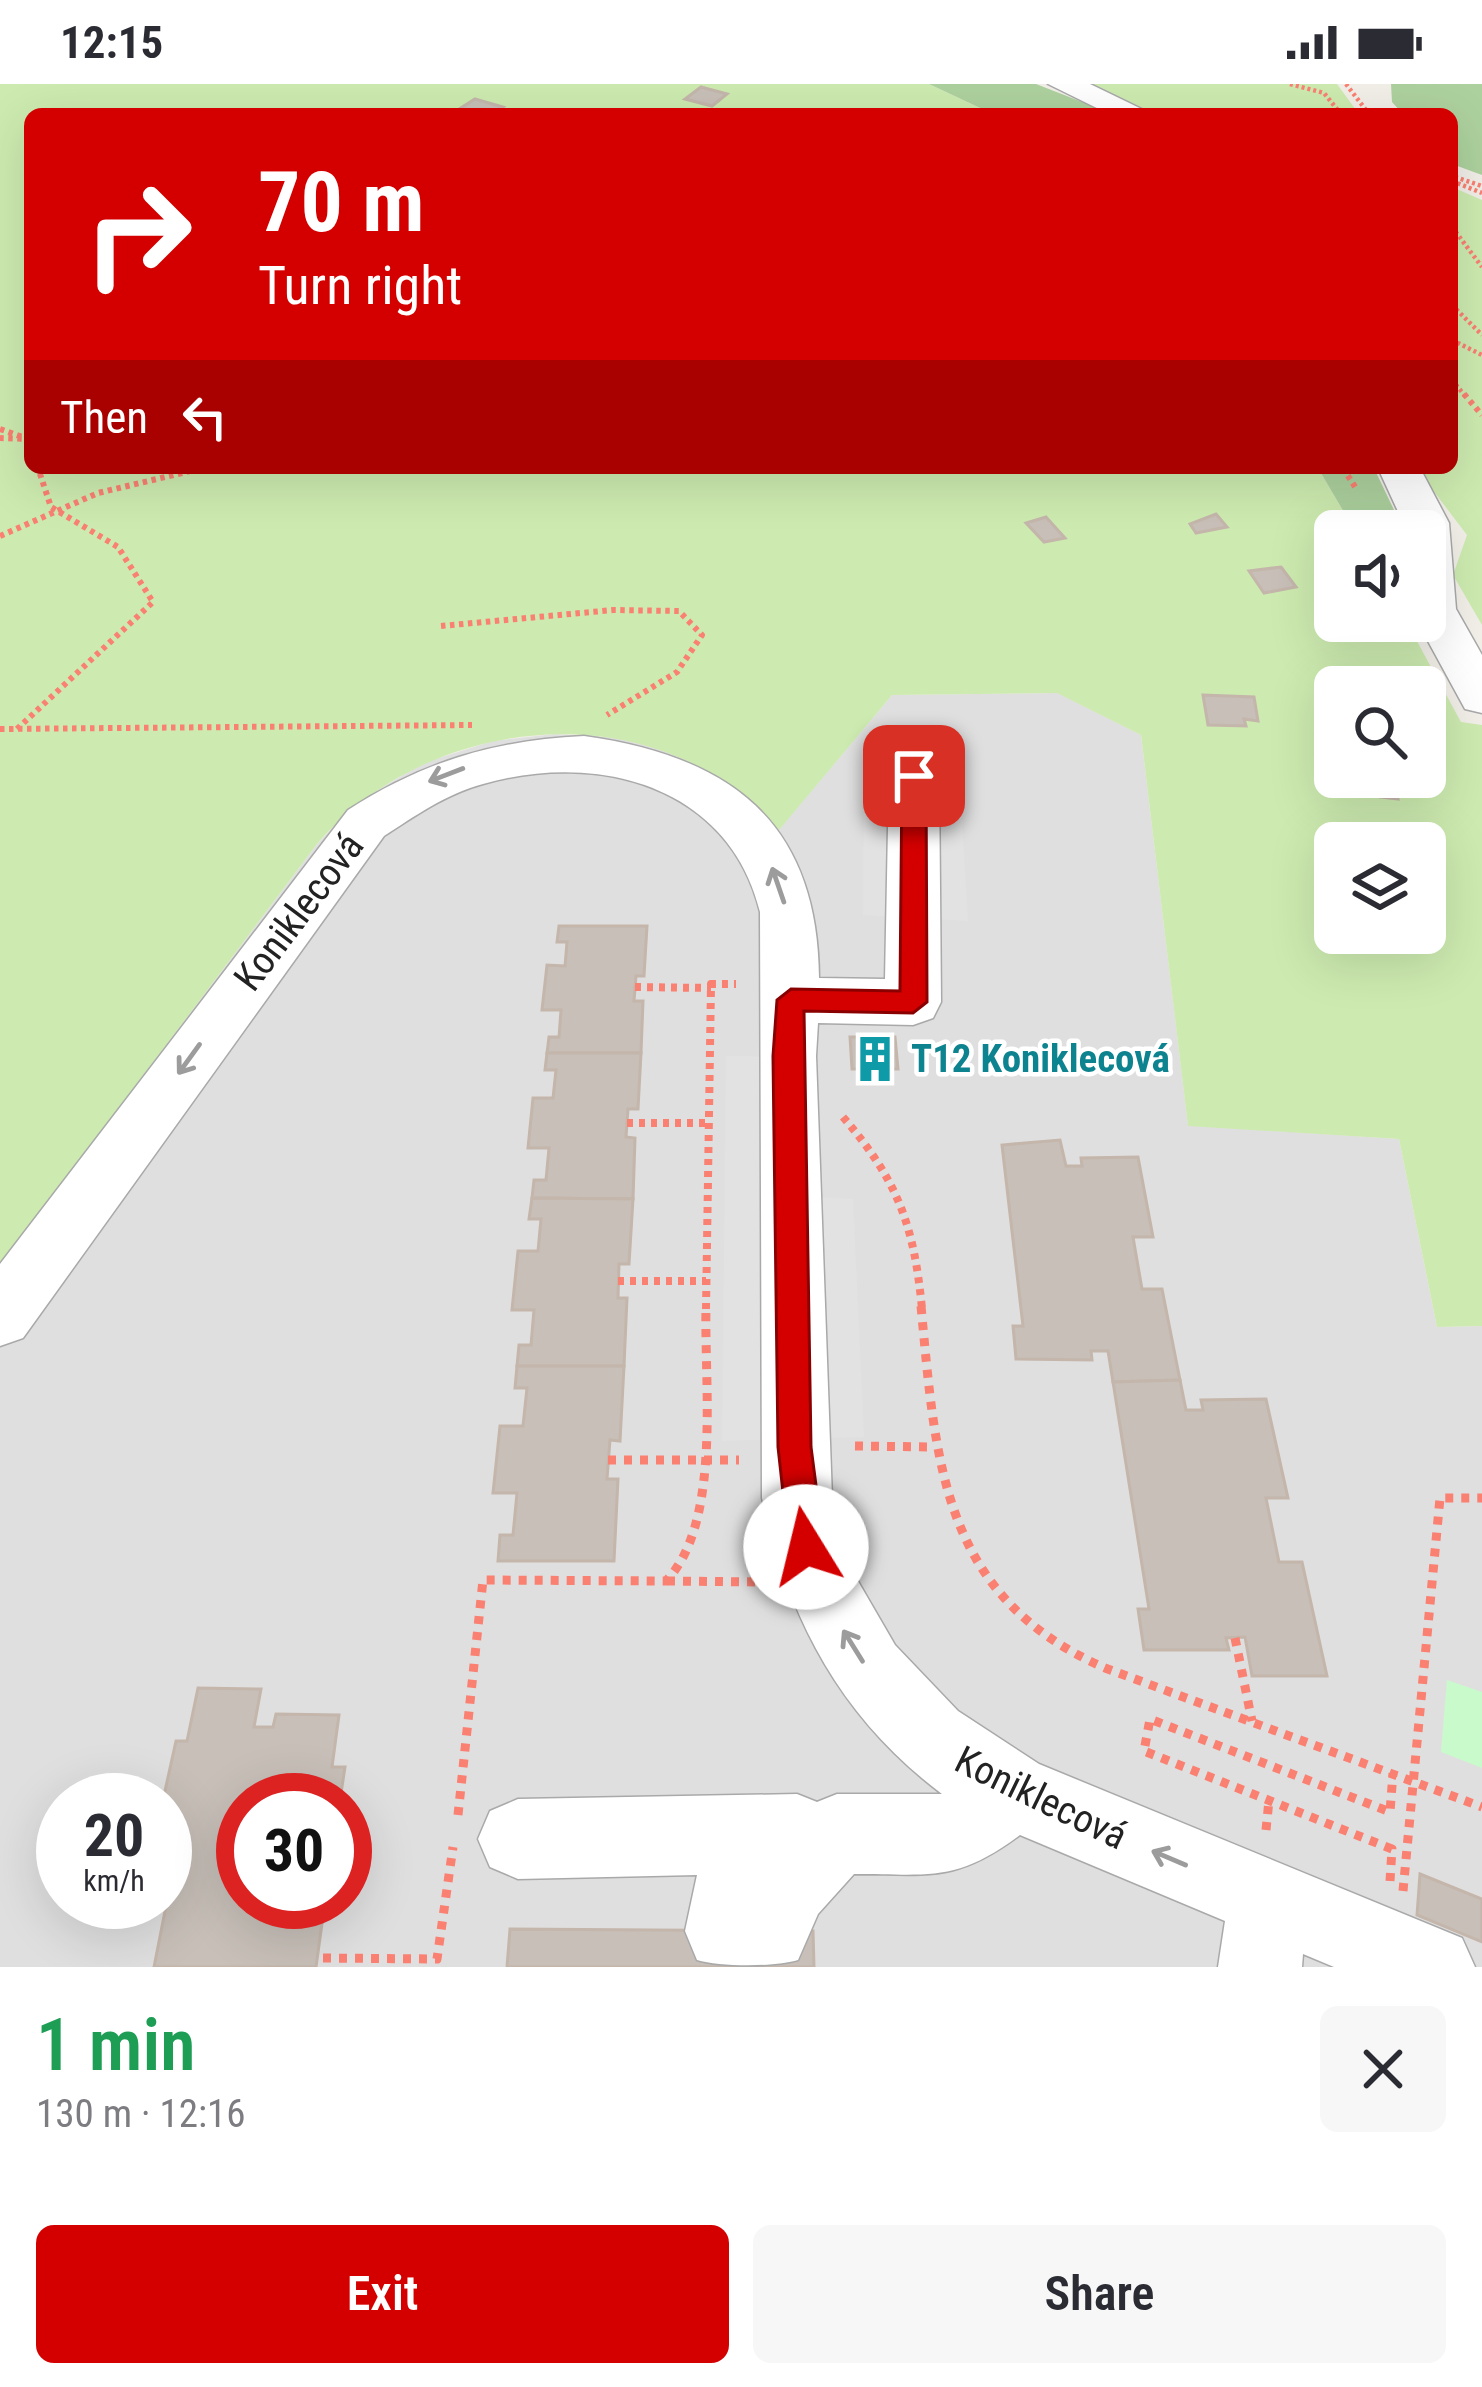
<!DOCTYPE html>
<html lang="en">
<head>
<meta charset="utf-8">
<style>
  body { margin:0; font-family:"Roboto Condensed",sans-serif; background:#f7f7f7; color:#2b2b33; height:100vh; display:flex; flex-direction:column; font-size:45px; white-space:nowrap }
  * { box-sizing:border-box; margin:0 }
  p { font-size:39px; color:#7c7c81 }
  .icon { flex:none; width:66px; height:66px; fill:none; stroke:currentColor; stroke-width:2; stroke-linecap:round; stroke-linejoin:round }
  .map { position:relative; height:1883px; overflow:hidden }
  .details { display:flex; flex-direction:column; background:#fff; flex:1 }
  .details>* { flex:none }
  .top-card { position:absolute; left:24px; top:24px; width:1434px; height:366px; border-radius:18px; box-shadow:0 12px 48px #0002; background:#d40000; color:#fff; overflow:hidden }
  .buttons { position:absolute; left:1314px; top:426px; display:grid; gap:24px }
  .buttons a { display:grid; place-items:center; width:132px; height:132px; border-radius:18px; background:#fff; box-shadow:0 12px 48px #0002; font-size:60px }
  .speed { position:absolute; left:36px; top:1689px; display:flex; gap:24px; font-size:60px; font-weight:700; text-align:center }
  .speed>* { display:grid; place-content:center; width:156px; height:156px; border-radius:50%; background:#fff; box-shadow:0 12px 48px #0002; line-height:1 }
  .speed small { font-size:30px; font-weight:400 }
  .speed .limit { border:18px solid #d22; background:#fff; color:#111 }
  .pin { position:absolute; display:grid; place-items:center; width:102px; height:102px; color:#fff; margin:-51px; border-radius:24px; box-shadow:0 6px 18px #0006 }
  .me { position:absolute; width:132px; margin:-66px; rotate:351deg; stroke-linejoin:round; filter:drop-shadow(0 0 9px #0008) }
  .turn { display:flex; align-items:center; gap:42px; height:252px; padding:0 36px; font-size:54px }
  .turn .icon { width:156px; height:156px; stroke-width:2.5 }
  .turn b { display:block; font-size:84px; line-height:102px }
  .then { display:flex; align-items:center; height:114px; padding:0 36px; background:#0003; gap:24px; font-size:45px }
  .round { display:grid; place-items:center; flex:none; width:126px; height:126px; border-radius:18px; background:#f7f7f7 }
  .headline { display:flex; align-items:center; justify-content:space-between; height:204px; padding:0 36px }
  h1 { font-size:72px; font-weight:600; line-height:90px; color:#1e9e55 }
  .primary-button { display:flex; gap:24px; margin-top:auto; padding:24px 36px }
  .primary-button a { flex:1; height:138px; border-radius:18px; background:#d40000; color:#fff; font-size:48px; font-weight:600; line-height:138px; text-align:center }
  .primary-button a+a { background:#f7f7f7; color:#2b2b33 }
  .status { display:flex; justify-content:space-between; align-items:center; height:84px; padding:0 60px; background:#fff; direction:ltr }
  .status svg { height:33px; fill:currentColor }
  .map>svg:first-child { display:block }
  .residential { fill:#e0dfdf; fill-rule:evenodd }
  .grass { fill:#cdebb0; fill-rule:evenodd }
  .forest { fill:#add19e }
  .park { fill:#c8facc }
  .parking { fill:#e2e2e2 }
  .building { fill:#c7bfb8; stroke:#c4b6ab; stroke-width:3 }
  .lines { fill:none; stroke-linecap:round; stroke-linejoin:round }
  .minor-casing { stroke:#a9a9a9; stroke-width:3 }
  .path-far3 { stroke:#fa8072; stroke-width:4.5; stroke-dasharray:3 3; stroke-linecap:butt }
  .path-far2 { stroke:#fa8072; stroke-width:6; stroke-dasharray:4.5 4.5; stroke-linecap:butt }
  .path-far1 { stroke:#fa8072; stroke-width:8; stroke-dasharray:6 6; stroke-linecap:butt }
  .path { stroke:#fa8072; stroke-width:9; stroke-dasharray:8 8; stroke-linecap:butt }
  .minor { fill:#fff; fill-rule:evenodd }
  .oneway { stroke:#9c9c9c }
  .route { fill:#d40000; stroke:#8a0000; stroke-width:3 }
  .labels { text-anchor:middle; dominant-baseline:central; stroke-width:9; stroke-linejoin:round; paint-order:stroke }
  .street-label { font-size:39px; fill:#222; stroke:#fff }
  .culture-label { font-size:39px; font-weight:bold; fill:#0d838f; stroke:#fff; text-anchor:start }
</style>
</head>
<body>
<div class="status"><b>12:15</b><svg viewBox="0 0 49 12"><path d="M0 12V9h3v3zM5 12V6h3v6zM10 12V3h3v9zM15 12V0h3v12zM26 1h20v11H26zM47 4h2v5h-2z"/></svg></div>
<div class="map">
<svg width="1482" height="1883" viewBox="0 0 1482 1883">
  <rect width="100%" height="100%" fill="#f2efe9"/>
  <!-- residential -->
  <path class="residential" d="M1058,609l83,42 47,390 211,14 38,188 45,-1v641h-1482v-701l317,-422 41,-42 65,-39 70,-22 62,-7 66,4 60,17 55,32 43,42 113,-134zM63,1716h102v102h-102zM243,1716h102v102h-102z"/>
  <!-- grass -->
  <g class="grass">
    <path d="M0,0h929l64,30h-963v354h1288l37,63h-20v90h71l55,101 21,3v601l-45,1 -38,-188 -211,-13 -47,-391 -84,-42 -165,2 -113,135c-120,-139 -346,-120 -462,14l-317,422zM1335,603h90v90h-90zM1335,759h90v90h-90z"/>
    <polygon points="1075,0 1337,0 1359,30 1148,30"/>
    <polygon points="1452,103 1482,116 1482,541 1453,491 1467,451 1416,384 1452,384"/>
  </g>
  <!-- forest -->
  <g class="forest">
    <polygon points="929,0 1036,0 1113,30 993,30"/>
    <polygon points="1391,0 1482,0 1482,91 1452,80 1452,30 1403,30 1392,18"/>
    <polygon points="1318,384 1374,384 1404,447 1355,447"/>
  </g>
  <!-- park -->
  <polygon class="park" points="1447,1596 1482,1608 1482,1684 1441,1668"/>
  <!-- parking -->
  <g class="parking">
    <polygon points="864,682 959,687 968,837 863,831"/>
    <polygon points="726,972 808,973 812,1113 853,1115 864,1353 722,1357"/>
  </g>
  <!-- building -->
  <g class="building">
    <polygon points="701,3 727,10 712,22 685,15"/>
    <polygon points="475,15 503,23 492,30 459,25"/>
    <polygon points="1216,430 1227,443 1196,449 1190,440"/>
    <polygon points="1046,433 1065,454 1044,458 1026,439"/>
    <polygon points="1281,483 1296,503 1264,509 1249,487"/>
    <polygon points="1203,611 1254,613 1258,637 1244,635 1246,642 1208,641"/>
    <polygon points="1377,695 1395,697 1398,715 1380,713"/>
    <polygon points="559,842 647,842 644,892 636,892 634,917 643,917 641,969 547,969 549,953 559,953 561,926 542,926 547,881 565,882 567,858 557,858"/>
    <polygon points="850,953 895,953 898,985 852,985"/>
    <polygon points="547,969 641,969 638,1025 628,1025 626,1053 635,1054 633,1115 532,1114 534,1096 546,1096 549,1064 528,1064 533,1014 553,1014 556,986 545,986"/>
    <polygon points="1060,1056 1066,1082 1082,1082 1081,1074 1138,1073 1153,1153 1133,1153 1142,1205 1162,1205 1180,1296 1113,1298 1108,1267 1091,1267 1092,1276 1016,1275 1013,1242 1023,1242 1002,1061"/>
    <polygon points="532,1114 633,1115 629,1180 619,1180 618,1214 627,1214 624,1282 517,1282 519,1261 531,1261 534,1226 512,1226 518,1167 538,1167 541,1135 529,1135"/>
    <polygon points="517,1282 624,1282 620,1357 610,1356 607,1395 618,1395 614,1477 498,1477 500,1451 513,1451 517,1409 493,1409 500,1342 523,1342 527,1304 515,1304"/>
    <polygon points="1180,1296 1186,1326 1203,1326 1201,1316 1266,1315 1288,1414 1266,1414 1279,1478 1302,1478 1327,1592 1252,1592 1245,1553 1226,1554 1229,1566 1144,1566 1138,1525 1149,1525 1113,1298"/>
    <polygon points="198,1604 261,1605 254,1643 273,1643 276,1630 339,1631 332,1683 345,1683 340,1716 243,1716 243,1818 325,1818 316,1883 154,1883 167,1817 163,1716 176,1657 187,1657"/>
    <polygon points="1420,1790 1482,1815 1482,1858 1417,1831"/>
    <polygon points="510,1845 813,1847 814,1883 507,1883"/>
  </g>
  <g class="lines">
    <defs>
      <g id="minor">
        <polygon points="1048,0 1090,0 1152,30 1109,30"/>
        <polygon points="1378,384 1420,384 1449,439 1456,525 1482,571 1482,629 1465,625 1417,537 1425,537 1425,447 1407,447"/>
        <path d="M584,652c145,20 234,85 235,242l66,1 4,-203 7,-13 18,-5 18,5 7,13 2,226 -8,16 -20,7 -95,-2 -2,33 16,442 23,78 40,69 63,66 81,53 423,174 13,29h-141l-31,-13 -1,13h-84l7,-46 -205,-86c-64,48 -90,39 -166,39l-36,40 -20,46c-23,7 -78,7 -101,0l-12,-29 12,-56 -179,4 -28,-12 -12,-28 12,-28 28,-12 279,-5 20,8 20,-8h105c-101,-76 -153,-174 -180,-296l-2,-586c-31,-127 -163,-161 -277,-128 -37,10 -68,32 -99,52l-361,502 -23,8v-82l348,-454c74,-48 147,-70 236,-74z"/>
      </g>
    </defs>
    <!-- minor casing -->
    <use href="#minor" class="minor-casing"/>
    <!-- path-far3 -->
    <g class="path-far3">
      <polyline points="1290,0 1324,9 1341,30"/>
      <polyline points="1346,0 1369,30"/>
      <polyline points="1455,93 1482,102"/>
      <polyline points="1452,97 1482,109"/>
      <polyline points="1452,143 1482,183"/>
      <polyline points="1452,221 1482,251"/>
      <polyline points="1452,256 1482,271"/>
      <polyline points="1452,296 1466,313"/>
    </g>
    <!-- path-far2 -->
    <g class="path-far2">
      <polyline points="1464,310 1482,331"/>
      <polyline points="0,345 28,355 0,354"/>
      <polyline points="1343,384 1357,406"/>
      <polyline points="0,452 98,409 203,384"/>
      <polyline points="441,542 613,526 679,527 702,551 677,588 607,631"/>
      <polyline points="0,645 472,641"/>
      <polyline points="17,645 153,518 118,463 51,423 38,384"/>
    </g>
    <!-- path-far1 -->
    <g class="path-far1">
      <polyline points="635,903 711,904"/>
      <path d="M843,1033c55,64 71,108 79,192"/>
      <polyline points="627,1039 708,1039"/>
      <polyline points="618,1197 706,1197"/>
      <polyline points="706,1225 711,900 736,900"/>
    </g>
    <!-- path -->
    <g class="path">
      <path d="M921,1222c15,158 21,291 184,362l377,139"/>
      <polyline points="855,1362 932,1363"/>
      <polyline points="608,1376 739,1376"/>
      <polyline points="667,1497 760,1498"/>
      <polyline points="1235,1554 1252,1637"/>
      <path d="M458,1731l25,-235 183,1c56,-58 38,-197 40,-275"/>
      <polyline points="1266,1746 1269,1716"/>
      <polyline points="1390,1797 1392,1765 1144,1667 1150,1635 1390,1728 1393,1689"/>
      <polyline points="1403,1807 1440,1414 1482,1414"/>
      <polyline points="323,1874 437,1875 453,1763"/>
    </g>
    <!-- minor -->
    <use href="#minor" class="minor"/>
  </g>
  <!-- one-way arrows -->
  <defs><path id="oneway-shaft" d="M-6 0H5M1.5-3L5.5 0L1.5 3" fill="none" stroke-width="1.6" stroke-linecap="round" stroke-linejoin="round" transform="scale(3)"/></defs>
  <g class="oneway">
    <use href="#oneway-shaft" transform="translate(446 691) rotate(159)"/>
    <use href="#oneway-shaft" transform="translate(778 801) rotate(-109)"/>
    <use href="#oneway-shaft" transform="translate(189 975) rotate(126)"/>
    <use href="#oneway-shaft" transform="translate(853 1562) rotate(-122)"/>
    <use href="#oneway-shaft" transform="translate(1169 1774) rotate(-157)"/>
  </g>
  <!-- route -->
  <polygon class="route" points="914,684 926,692 927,918 913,929 804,927 811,1363 824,1463 819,1476 806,1481 794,1476 789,1463 778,1363 773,972 777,916 791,905 900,907 902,692"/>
  <!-- icons -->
  <defs>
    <symbol id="building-bare" viewBox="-9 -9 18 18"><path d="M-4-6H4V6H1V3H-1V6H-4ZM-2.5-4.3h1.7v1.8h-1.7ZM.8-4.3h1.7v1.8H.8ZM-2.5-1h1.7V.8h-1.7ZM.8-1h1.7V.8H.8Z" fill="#0f9aa8" stroke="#fff" stroke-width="2.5" paint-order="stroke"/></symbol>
  </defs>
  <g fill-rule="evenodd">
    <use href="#building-bare" x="842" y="942" width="66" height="66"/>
  </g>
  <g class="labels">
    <!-- street labels -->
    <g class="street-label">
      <text transform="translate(299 828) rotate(-53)">Koniklecová</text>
      <text transform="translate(1041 1714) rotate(26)">Koniklecová</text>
    </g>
    <!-- culture labels -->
    <g class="culture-label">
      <text x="911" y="975">T12 Koniklecová</text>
    </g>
  </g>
</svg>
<div class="buttons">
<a><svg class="icon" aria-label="sound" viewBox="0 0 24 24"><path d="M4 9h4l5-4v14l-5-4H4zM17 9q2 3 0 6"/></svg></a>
<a><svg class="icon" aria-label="search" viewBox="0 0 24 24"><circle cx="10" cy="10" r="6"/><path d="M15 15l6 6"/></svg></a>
<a><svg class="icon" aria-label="layers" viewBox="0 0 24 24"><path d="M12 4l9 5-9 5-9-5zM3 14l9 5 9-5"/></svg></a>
</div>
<div class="speed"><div>20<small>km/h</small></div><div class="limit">30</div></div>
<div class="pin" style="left:914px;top:692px;background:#d93025"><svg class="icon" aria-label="arrive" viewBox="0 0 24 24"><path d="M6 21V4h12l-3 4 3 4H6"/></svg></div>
<svg class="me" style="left:806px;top:1463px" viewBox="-20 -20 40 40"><circle r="19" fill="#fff"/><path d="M0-13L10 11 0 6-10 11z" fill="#d40000"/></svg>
<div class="top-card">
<div class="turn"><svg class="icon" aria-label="right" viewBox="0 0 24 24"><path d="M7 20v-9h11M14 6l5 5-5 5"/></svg><div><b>70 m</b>Turn right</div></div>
<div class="then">Then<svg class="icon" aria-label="left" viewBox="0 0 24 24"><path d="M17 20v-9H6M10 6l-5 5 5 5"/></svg></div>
</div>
</div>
<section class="details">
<div class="headline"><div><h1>1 min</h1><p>130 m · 12:16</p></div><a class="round"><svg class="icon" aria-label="close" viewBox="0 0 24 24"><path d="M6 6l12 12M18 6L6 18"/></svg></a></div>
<div class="primary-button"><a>Exit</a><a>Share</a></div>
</section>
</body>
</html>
